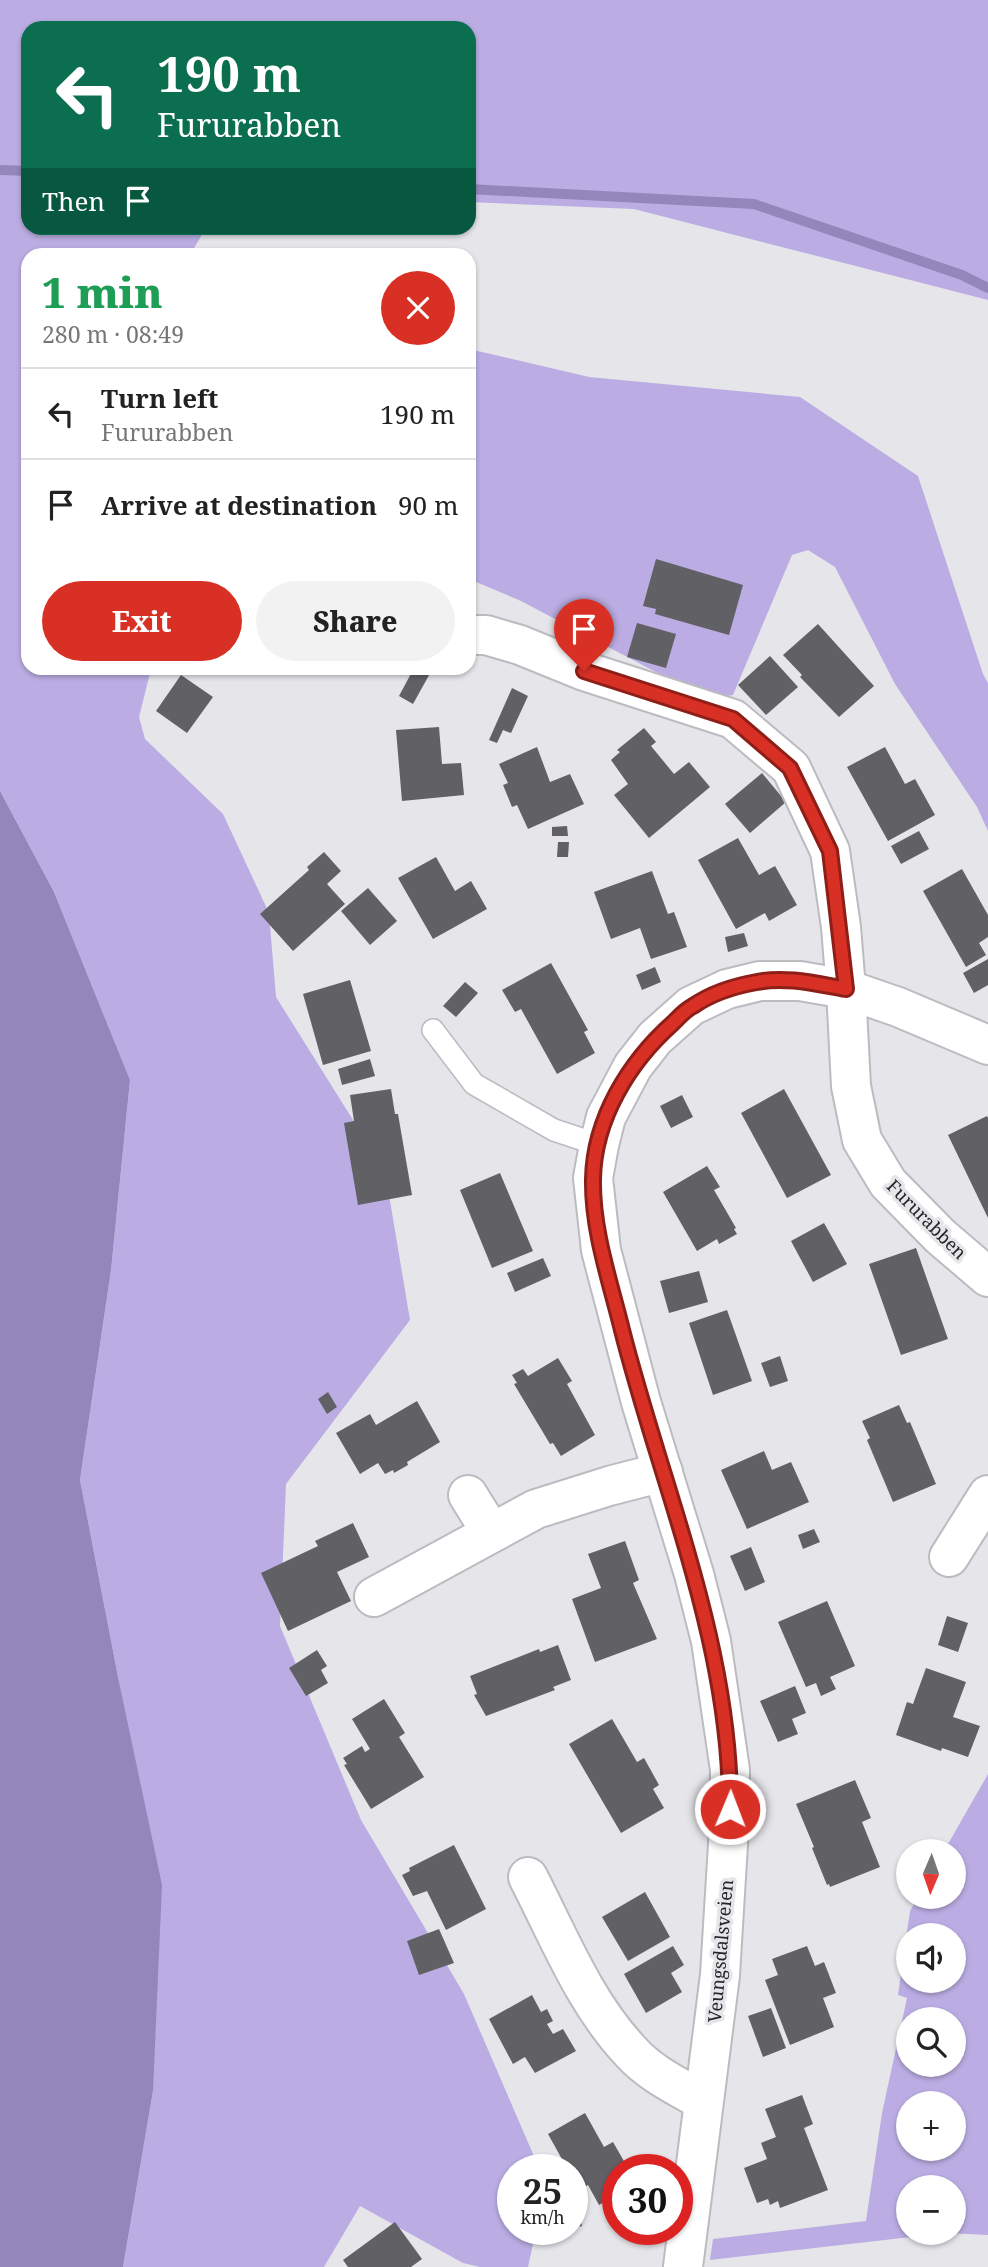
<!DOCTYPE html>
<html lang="en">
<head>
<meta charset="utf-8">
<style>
  body { margin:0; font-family:"Noto Serif",serif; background:#f2f2f2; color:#222; height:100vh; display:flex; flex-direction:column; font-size:26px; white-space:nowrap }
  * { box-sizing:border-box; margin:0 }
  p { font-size:23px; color:#767676 }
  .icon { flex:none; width:38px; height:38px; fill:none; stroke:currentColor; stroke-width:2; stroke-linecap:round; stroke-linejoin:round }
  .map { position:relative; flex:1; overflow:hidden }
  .sheet { position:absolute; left:21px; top:248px; width:455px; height:427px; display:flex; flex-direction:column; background:#fff; border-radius:21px; box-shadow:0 2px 5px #0004 }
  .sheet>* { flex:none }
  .top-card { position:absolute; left:21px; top:21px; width:455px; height:214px; border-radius:21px; box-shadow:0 2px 5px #0004; background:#0b6e4f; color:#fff; overflow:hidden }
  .needle { width:46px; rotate:182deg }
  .tools { position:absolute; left:896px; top:1839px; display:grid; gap:14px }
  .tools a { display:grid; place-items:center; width:70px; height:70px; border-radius:50%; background:#fff; box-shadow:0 2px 5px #0004; font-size:35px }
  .speed { position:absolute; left:497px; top:2154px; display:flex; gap:14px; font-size:35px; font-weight:700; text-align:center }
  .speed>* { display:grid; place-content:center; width:91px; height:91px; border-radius:50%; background:#fff; box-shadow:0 2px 5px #0004; line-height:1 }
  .speed small { font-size:18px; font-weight:400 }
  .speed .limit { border:10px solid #d22; background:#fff; color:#111 }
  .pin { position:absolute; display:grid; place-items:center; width:60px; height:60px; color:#fff; margin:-72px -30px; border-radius:50% 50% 50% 0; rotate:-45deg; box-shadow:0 0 7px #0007 }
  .pin .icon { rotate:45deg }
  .me { position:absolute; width:77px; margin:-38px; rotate:1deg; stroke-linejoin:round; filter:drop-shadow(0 0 5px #0008) }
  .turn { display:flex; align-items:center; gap:24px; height:147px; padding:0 21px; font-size:32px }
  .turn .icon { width:91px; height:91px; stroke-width:2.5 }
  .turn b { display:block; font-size:49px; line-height:60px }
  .then { display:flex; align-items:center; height:66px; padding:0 21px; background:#0003; gap:14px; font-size:26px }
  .round { display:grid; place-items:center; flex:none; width:74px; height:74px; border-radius:37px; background:#f2f2f2 }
  .headline { display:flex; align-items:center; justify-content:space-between; height:119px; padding:0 21px }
  h1 { font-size:42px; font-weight:800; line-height:52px; color:#1e9e55 }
  .action { display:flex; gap:14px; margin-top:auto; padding:14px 21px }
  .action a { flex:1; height:80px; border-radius:42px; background:#d93025; color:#fff; font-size:28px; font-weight:800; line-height:80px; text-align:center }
  .action a+a { background:#f2f2f2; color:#222 }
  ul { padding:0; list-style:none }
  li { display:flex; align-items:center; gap:21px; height:91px; padding:0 21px; border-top:2px solid #e0e0e0 }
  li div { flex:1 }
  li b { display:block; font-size:26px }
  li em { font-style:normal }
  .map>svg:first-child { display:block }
  .green { fill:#bbade3; fill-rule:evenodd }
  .water { fill:#9486ba }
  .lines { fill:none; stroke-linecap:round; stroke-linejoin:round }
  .stream { stroke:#9486ba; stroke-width:10 }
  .building { fill:#616064 }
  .service-casing { stroke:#bcbbc0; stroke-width:24 }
  .minor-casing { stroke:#bcbbc0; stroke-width:42 }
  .service { stroke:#fff; stroke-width:21 }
  .minor { stroke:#fff; stroke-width:38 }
  .route-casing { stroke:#8d1f18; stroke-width:18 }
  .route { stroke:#d93025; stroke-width:12 }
  .labels { text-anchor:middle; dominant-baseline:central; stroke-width:7; stroke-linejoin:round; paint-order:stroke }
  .street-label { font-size:18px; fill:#262527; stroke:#e6e5ea }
</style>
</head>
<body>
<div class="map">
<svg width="988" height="2267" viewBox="0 0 988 2267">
  <rect width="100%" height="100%" fill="#e6e5ea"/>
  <!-- green -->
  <g class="green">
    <polygon points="0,0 988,0 988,300 634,209 469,202 469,28 28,28 28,228 206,228 194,248 211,255 28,256 28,668 151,669 139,717 145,739 223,814 269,913 276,997 385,1171 410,1320 286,1484 280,1626 361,1820 464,1994 540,2170 513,2170 513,2230 536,2230 528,2267 480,2267 463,2263 360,2206 324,2267 123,2267 153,2091 119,1682 80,1480 111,1270 130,1080 54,892 0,791"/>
    <polygon points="469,349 589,377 800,397 918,476 983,674 988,683 988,831 977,807 895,684 835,567 808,550 792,555 733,695 707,699 521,601 469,579"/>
    <path d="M988,1774v461l-42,-2 -236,27 3,-21 153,-18 16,-108 25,-115 -9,-3 12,-84 8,-14h36v-45l-10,-1zM908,1936h46v45h-46zM908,2020h46v45h-46zM908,2104h46v45h-46zM908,2188h46v45h-46z"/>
  </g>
  <!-- water -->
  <polygon class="water" points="0,791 54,892 130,1080 111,1270 80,1480 119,1682 162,1885 153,2091 123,2267 0,2267"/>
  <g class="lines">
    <!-- stream -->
    <g class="stream">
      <polyline points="0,170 28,171"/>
      <polyline points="469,189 754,204 962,275 988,288"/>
    </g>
  </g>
  <!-- building -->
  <g class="building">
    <polygon points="656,559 743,585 729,635 655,614 656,609 643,606"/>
    <polygon points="637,623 676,634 666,668 627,657"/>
    <polygon points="818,624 874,686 839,717 800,677 802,675 783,655"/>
    <polygon points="770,656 798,687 766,715 738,685"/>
    <polygon points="414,668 433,668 413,704 399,696"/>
    <polygon points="181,675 213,697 187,733 156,711"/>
    <polygon points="512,688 528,696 511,733 503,730 497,743 489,740"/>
    <polygon points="439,727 442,764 461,763 464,795 402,801 396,730"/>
    <polygon points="644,728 656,742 651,746 674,774 689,762 710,787 649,838 614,795 628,784 611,760 620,752 617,750"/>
    <polygon points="537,747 550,782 570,774 584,804 528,829 517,805 512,807 503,785 508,783 499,764"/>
    <polygon points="885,747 905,784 915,779 935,815 888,841 847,767"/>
    <polygon points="762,773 786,802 750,833 725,804"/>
    <polygon points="567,826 568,836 552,836 552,827"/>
    <polygon points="919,831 929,849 901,864 891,846"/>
    <polygon points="738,838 759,875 775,866 797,905 769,921 765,913 736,929 698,860"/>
    <polygon points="558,842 569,842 568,857 557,857"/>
    <polygon points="324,852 341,871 327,884 345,904 293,951 260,914 309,870 307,867"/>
    <polygon points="436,857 455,891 471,881 487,909 433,939 398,878"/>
    <polygon points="962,869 988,915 988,937 979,943 986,955 966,967 923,891"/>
    <polygon points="652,871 668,914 674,912 687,947 651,959 640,928 611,939 594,892"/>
    <polygon points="368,888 397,921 370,945 341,911"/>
    <polygon points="744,933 748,946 728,952 725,937"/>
    <polygon points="988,959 988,985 974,993 963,973"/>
    <polygon points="551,963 588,1030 584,1032 595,1053 557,1074 521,1009 515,1012 502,990"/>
    <polygon points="655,967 661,982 642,990 636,975"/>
    <polygon points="350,980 371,1051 323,1065 303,994"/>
    <polygon points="465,982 478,993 456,1017 443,1006"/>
    <polygon points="370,1059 375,1076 342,1085 338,1069"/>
    <polygon points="391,1089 395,1114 398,1114 412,1195 358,1205 344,1123 354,1121 350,1095"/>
    <polygon points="784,1089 831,1175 787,1198 741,1113"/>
    <polygon points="682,1095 693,1117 671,1128 660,1106"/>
    <polygon points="987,1116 988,1118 988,1218 948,1135"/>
    <polygon points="707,1166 720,1187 714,1190 736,1228 734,1229 737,1234 719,1244 717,1239 697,1251 663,1192"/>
    <polygon points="500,1173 533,1251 492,1268 460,1190"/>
    <polygon points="824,1223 847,1264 813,1282 791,1241"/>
    <polygon points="916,1248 948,1339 901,1355 869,1264"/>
    <polygon points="543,1258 551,1276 515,1292 507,1273"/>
    <polygon points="699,1271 708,1302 669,1313 660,1281"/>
    <polygon points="727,1310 752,1381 713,1395 689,1323"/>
    <polygon points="780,1356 788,1381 770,1387 761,1363"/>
    <polygon points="558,1358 572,1381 567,1384 595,1435 561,1456 553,1443 550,1444 514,1384 517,1383 512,1375 523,1369 528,1376"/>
    <polygon points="328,1392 337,1407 327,1414 318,1399"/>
    <polygon points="417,1401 440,1442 407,1462 408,1465 394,1473 393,1470 385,1474 378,1463 360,1474 336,1433 370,1414 376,1425"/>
    <polygon points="899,1405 907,1423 910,1422 936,1484 893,1502 867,1440 870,1438 862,1421"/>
    <polygon points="764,1451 772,1470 791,1462 809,1502 747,1529 721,1470"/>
    <polygon points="353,1523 369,1557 337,1572 351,1601 288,1631 261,1573 318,1546 315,1541"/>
    <polygon points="814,1529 820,1542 803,1549 798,1535"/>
    <polygon points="625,1541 639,1580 633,1583 657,1639 595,1662 572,1599 601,1588 588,1554"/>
    <polygon points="751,1547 765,1582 745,1591 730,1556"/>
    <polygon points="827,1601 855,1666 830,1677 836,1689 821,1696 816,1683 806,1687 778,1622"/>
    <polygon points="947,1616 968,1623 958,1652 938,1645"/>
    <polygon points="558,1645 571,1680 553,1687 555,1690 486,1716 474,1695 477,1694 470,1676 539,1649 540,1652"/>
    <polygon points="317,1650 327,1666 321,1670 328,1683 306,1696 289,1668"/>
    <polygon points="926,1668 966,1682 953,1717 980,1726 968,1757 942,1748 941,1751 896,1735 907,1702 913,1704"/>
    <polygon points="795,1686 806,1713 792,1719 798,1734 778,1742 760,1701"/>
    <polygon points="384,1699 405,1733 399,1737 424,1777 371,1809 344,1765 347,1764 343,1758 362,1746 365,1752 370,1749 352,1719"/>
    <polygon points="612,1719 637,1762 644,1758 659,1785 653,1789 664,1808 621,1833 569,1744"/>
    <polygon points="855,1780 871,1818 862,1822 880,1867 830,1887 829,1884 827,1885 812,1848 814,1847 796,1804"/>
    <polygon points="454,1845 486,1909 446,1930 427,1891 413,1896 402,1875 410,1871 409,1868"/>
    <polygon points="645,1892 670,1937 628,1961 602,1917"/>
    <polygon points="439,1929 454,1963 419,1975 407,1941"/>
    <polygon points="673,1946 684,1965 671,1973 682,1992 646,2013 624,1974"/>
    <polygon points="807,1946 815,1966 824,1962 836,1993 823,1998 834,2027 790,2045 765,1980 778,1975 772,1959"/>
    <polygon points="532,1995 541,2012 547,2009 553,2021 547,2024 553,2034 563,2029 576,2051 535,2073 525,2057 513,2064 489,2019"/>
    <polygon points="771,2008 786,2048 763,2057 748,2016"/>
    <polygon points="802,2095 813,2124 804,2128 828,2190 780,2208 778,2201 770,2205 768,2199 757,2203 744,2168 767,2159 761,2143 776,2137 765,2109"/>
    <polygon points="585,2113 604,2147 613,2142 629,2170 618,2170 618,2194 599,2205 588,2185 579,2190 572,2178 572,2170 568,2170 548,2134"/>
    <polygon points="577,2201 582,2226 572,2228 572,2202"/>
    <polygon points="395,2222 422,2259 411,2267 348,2267 343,2260"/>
  </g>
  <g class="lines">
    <defs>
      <polyline id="service" points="433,1030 474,1084 554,1130 599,1145"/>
      <g id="minor">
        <polyline points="469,635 486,635 520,645 584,671 733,719 791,768 830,851 841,927 846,989 851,1086 862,1140 888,1183 940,1236 988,1277"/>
        <polyline points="468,1495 491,1532"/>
        <polyline points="949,1557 988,1495"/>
        <polyline points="374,1597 536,1509 609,1486 663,1472"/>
        <path d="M528,1877c31,60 57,127 104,176 19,21 47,34 71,48"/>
        <polyline points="683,2267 720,1975 729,1828 730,1770 711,1641 694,1574 641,1402 601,1250 593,1178 599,1145 606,1117 633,1066 655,1038 691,1006 727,989 760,981 800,981 846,989 898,1007 988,1045"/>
      </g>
    </defs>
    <!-- service casing -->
    <use href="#service" class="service-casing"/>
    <!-- minor casing -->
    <use href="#minor" class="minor-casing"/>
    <!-- service -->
    <use href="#service" class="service"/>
    <!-- minor -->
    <use href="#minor" class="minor"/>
  </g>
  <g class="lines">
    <defs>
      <path id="route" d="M584,671l149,48 57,49 40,83 16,138c-29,-5 -60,-13 -89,-7 -23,4 -45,11 -64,24 -8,4 -14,11 -20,17 -44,39 -79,96 -80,156 -1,51 17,102 29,151 40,158 109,313 108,479"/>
    </defs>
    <!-- route casing -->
    <use href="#route" class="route-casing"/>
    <!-- route -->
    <use href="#route" class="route"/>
  </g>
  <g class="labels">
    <!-- street labels -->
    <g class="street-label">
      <text transform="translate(927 1219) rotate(45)">Fururabben</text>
      <text transform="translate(720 1951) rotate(-85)">Veungsdalsveien</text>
    </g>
  </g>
</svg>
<div class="tools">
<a><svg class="needle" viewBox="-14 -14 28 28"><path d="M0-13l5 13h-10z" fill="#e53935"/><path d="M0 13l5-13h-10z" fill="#767676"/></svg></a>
<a><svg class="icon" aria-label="sound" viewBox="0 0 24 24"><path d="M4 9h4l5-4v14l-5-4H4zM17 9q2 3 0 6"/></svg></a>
<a><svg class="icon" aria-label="search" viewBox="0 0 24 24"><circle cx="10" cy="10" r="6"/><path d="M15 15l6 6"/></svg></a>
<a>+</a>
<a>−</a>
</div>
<div class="speed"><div>25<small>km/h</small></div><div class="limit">30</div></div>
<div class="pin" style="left:584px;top:671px;background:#d93025"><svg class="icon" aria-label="arrive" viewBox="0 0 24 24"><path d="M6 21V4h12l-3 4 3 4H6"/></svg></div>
<svg class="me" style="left:730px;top:1809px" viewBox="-20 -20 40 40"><circle r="17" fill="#d93025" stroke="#fff" stroke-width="3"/><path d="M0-11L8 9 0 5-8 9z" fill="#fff"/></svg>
<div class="top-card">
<div class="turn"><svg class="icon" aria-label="left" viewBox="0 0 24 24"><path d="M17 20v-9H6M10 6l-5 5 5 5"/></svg><div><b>190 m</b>Fururabben</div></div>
<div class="then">Then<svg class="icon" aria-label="arrive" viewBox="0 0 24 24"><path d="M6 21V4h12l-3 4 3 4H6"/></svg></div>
</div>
<section class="sheet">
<div class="headline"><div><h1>1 min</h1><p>280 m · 08:49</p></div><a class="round" style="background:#d93025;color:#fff"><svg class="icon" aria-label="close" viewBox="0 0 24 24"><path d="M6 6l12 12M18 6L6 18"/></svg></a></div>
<ul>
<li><svg class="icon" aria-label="left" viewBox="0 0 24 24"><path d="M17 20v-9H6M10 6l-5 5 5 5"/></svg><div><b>Turn left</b><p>Fururabben</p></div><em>190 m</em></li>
<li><svg class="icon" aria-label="arrive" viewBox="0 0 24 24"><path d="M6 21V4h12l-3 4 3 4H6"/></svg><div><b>Arrive at destination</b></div><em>90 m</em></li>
</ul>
<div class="action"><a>Exit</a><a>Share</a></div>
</section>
</div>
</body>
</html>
